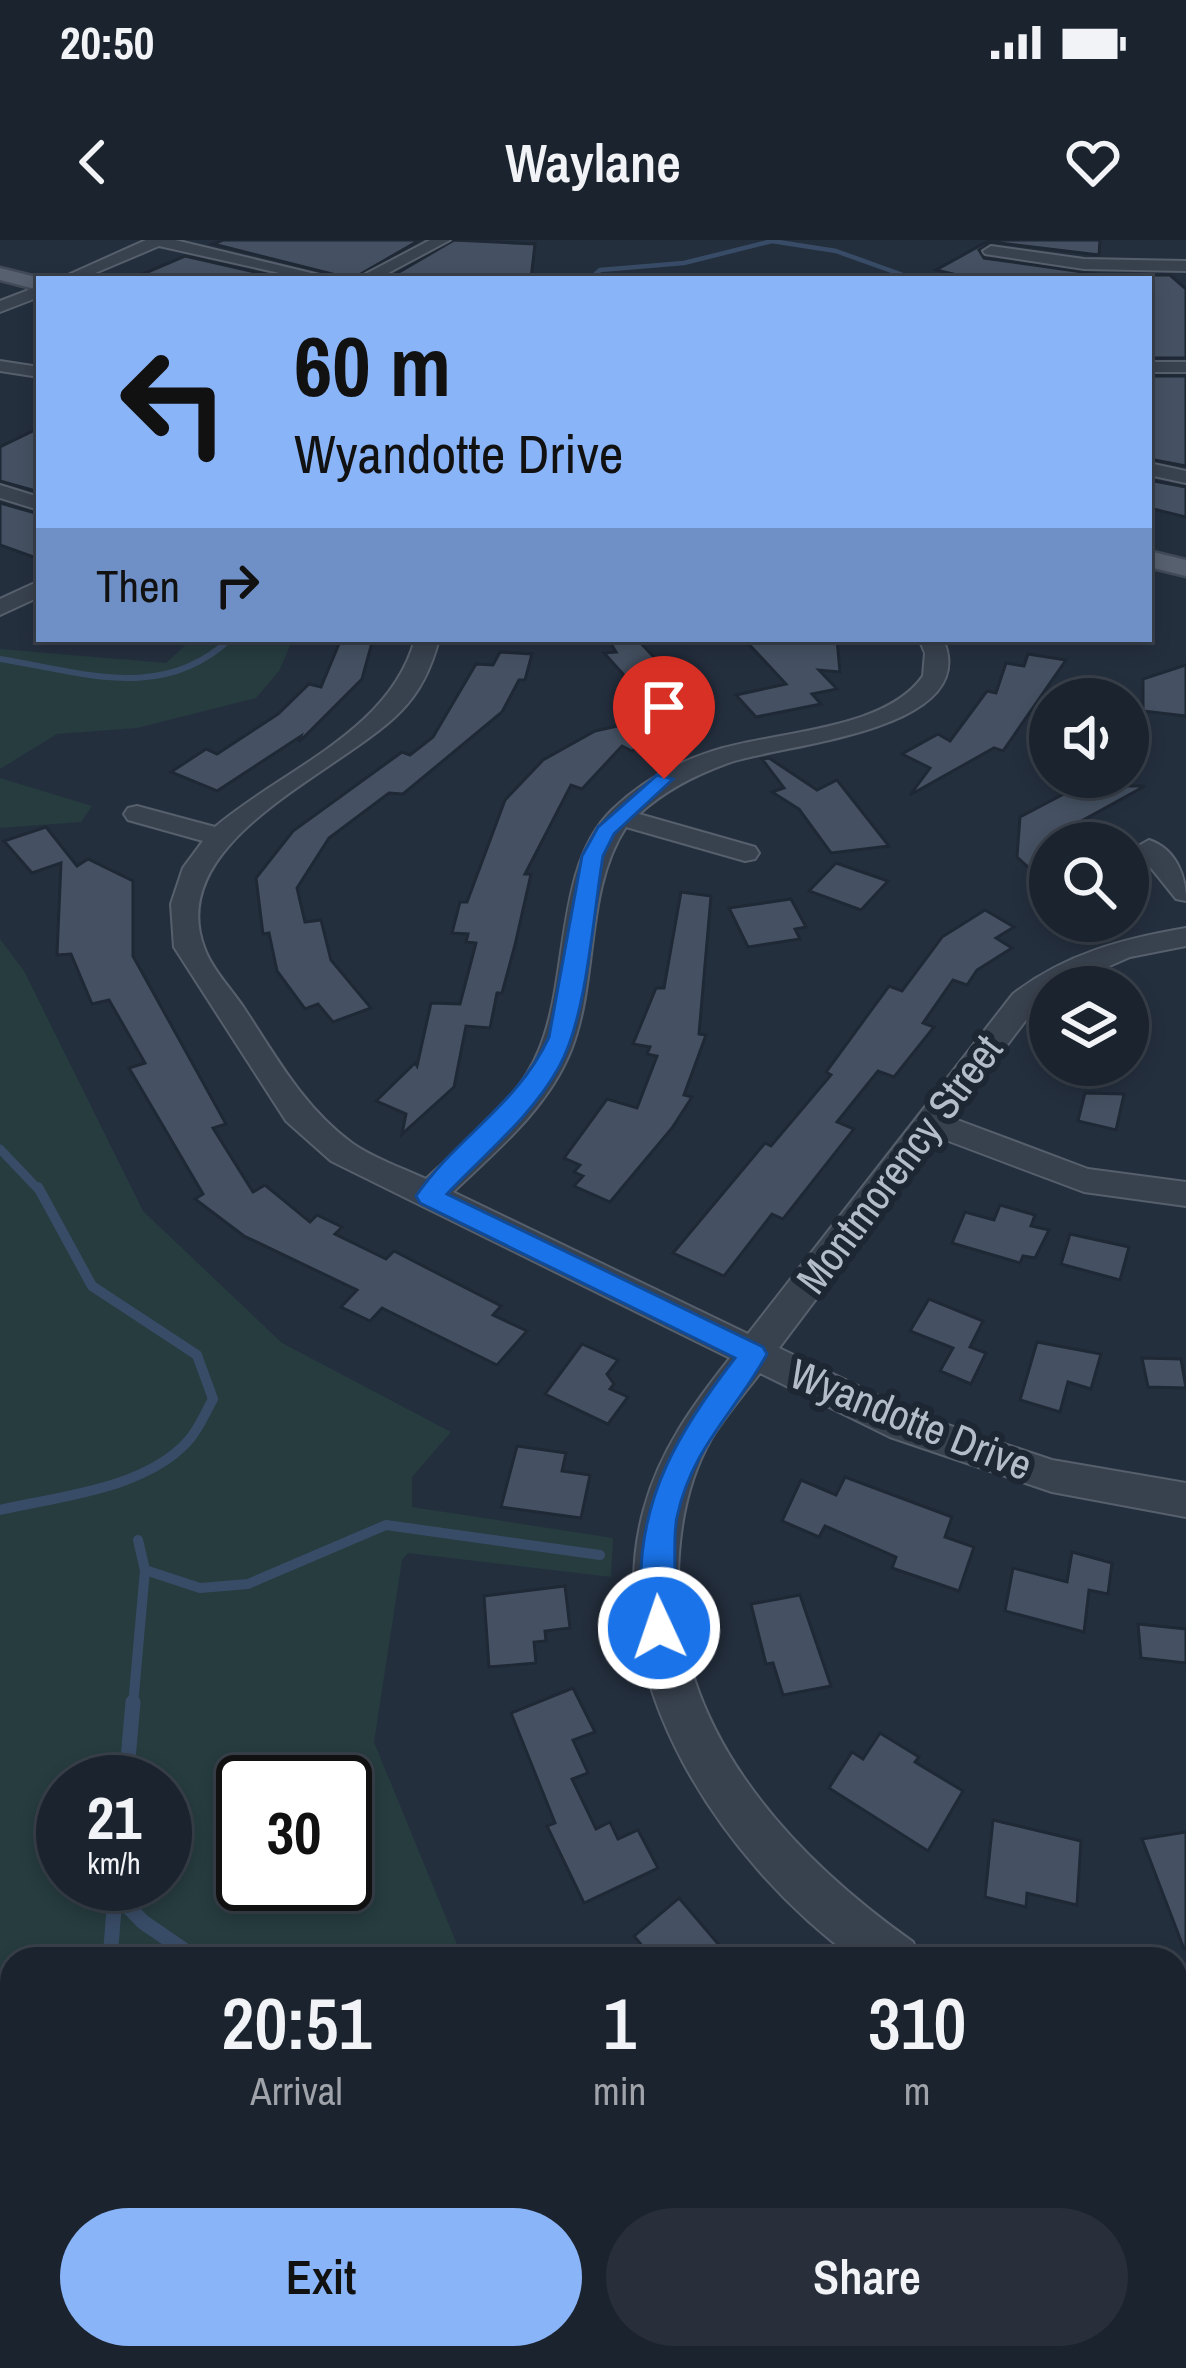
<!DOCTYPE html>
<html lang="en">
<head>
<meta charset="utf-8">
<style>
  body { margin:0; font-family:"Archivo Narrow",sans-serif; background:#282f3a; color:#f1f3f6; height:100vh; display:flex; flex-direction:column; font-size:45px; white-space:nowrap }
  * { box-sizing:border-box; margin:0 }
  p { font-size:39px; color:#a0a4aa }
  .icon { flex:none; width:66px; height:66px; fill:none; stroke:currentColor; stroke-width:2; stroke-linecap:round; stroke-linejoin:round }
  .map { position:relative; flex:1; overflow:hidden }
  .details { position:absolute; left:0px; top:1707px; width:1188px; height:423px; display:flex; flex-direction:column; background:#1b232e; border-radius:36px 36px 0 0; box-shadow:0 6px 18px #0003,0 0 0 3px #39404a }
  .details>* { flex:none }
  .hud { position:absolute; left:36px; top:36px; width:1116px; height:366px; border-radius:0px; box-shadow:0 6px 18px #0003,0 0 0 3px #39404a; background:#8ab4f8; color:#111; overflow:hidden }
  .tools { position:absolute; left:1029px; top:438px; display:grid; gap:24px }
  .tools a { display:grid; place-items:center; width:120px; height:120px; border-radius:50%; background:#1b232e; box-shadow:0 6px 18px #0003,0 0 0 3px #39404a; font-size:60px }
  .speed { position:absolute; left:36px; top:1515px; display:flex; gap:24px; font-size:60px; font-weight:700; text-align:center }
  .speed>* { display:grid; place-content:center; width:156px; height:156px; border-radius:50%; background:#1b232e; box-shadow:0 6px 18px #0003,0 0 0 3px #39404a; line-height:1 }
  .speed small { font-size:30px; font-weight:400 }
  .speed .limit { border:6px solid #111; border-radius:18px; background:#fff; color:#111 }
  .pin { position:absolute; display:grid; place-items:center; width:102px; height:102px; color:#fff; margin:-123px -51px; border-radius:50% 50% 50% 0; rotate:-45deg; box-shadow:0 0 12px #0007 }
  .pin .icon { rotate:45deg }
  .me { position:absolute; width:132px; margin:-66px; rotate:357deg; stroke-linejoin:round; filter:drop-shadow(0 0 9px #0008) }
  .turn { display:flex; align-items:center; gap:42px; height:252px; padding:0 60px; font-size:54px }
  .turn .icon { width:156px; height:156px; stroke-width:2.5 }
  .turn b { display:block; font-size:84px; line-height:102px }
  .then { display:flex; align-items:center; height:114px; padding:0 60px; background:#0003; gap:24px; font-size:45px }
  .eta { display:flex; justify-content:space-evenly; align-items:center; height:204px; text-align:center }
  .eta b { font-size:72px; font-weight:600; line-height:84px }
  .button { display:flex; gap:24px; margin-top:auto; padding:24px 60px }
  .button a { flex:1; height:138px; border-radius:72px; background:#8ab4f8; color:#111; font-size:48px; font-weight:600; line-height:138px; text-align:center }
  .button a+a { background:#282f3a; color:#f1f3f6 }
  .status { display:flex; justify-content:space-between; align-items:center; height:84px; padding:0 60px; background:#1b232e; direction:ltr }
  .status svg { height:33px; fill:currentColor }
  header { display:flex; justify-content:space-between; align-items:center; height:156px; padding:0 60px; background:#1b232e; font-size:54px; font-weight:600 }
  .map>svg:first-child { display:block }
  .green { fill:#263c3f; fill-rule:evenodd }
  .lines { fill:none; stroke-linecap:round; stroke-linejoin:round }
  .stream-far4 { stroke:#394c67; stroke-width:4.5 }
  .stream-far3 { stroke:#394c67; stroke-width:6 }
  .stream-far2 { stroke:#394c67; stroke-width:9 }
  .stream-far1 { stroke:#394c67; stroke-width:10 }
  .stream { stroke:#394c67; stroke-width:15 }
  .building { fill:#455162; stroke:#1f2835; stroke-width:3 }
  .minor-casing { stroke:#565f6c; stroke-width:4 }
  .major-casing { stroke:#414a57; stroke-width:5 }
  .minor { fill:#38414e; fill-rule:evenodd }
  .major { fill:#56606e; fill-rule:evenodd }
  .route { fill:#1a73e8; stroke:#114b97; stroke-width:3 }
  .labels { text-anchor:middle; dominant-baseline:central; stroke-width:12; stroke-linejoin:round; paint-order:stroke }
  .street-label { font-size:42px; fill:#b4bcc9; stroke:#1d2633 }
</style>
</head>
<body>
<div class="status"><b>20:50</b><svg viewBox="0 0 49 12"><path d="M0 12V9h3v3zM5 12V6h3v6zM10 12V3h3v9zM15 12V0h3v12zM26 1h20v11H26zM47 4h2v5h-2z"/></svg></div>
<header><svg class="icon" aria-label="back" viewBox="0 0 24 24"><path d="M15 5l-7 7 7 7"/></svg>Waylane<svg class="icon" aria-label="heart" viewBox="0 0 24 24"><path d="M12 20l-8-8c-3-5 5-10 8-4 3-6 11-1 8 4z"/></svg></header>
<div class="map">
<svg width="1186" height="2128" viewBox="0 0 1186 2128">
  <rect width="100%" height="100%" fill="#242f3e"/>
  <!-- green -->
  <g class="green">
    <polygon points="192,399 293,399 279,431 256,458 137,488 57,494 0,529 0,409 166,423"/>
    <polygon points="0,538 92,566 81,582 0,588"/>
    <path d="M0,699l24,32 119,240 139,132 169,89 -39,45v30l201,31 -2,39 -203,-24 -6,7 -28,182 89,217h-451v281l-12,2zM165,1542v102h-102v-102zM345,1542v102h-102v-102z"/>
  </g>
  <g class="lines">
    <!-- stream-far4 -->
    <polyline class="stream-far4" points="590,39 600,30 684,23 772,1 836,11 914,39"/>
    <!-- stream-far3 -->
    <path class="stream-far3" d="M0,419c82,13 162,44 230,-20"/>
    <!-- stream-far2 -->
    <polyline class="stream-far2" points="0,909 39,950"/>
    <!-- stream-far1 -->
    <g class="stream-far1">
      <path d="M0,1270c60,-14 145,-21 188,-69 11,-12 17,-28 25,-42l-16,-44 -105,-69 -54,-99"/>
      <polyline points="145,1330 200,1348 248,1344 386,1285 600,1315"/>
      <polyline points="133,1465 145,1330 138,1300"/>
    </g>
    <!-- stream -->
    <g class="stream">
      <polyline points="126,1542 133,1462"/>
      <polyline points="115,1653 143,1682 197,1719"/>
      <polyline points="110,1719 116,1644"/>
      <polyline points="78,2118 78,2128"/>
      <polyline points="745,2118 757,2128"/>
    </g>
  </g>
  <!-- building -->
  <g class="building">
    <polygon points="223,0 420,0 352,39 213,4"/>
    <polygon points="454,0 535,4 531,39 387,39"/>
    <polygon points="990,0 1100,0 1099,15 992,2 979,10 984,18 1097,34 1096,39 974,39 936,30"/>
    <polygon points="185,16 285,39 131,39"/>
    <polygon points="1149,35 1170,35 1186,49 1186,118 1149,118"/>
    <polygon points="1149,136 1186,136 1186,226 1149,219"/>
    <polygon points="39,188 39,252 0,241 0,207"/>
    <polygon points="1149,240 1186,247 1186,277 1149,268"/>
    <polygon points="0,263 39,274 39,319 0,305"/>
    <polygon points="341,399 373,399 362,439 299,502 301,496 217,551 171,532 206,509 217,514 278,474 309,444 321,447"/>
    <polygon points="608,399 637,399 709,476 687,481 632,511 622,506 582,549 571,545 525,634 531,634 515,705 502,753 497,753 490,788 466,786 454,847 402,894 406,874 376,861 415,823 417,826 431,763 460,764 476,703 466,702 468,694 452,693 460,662 467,662 505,560 543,520 595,491 661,476 604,413 616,412"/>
    <polygon points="744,399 837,399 840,432 819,430 837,449 812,454 821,464 756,477 736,455 786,444"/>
    <polygon points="500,412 532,414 525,440 519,440 502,472 403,554 389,553 329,598 297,648 305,682 321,680 331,720 371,768 333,782 318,764 305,769 277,731 269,693 263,694 256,638 293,591 402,512 410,515 433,497 476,424 493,425"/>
    <polygon points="1028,414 1066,420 1003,511 994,508 910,555 930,528 902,514 938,494 950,501 987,451 996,453 1006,423 1024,426"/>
    <polygon points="1186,425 1186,476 1143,471 1143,439"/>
    <polygon points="769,518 817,550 837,540 889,606 831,613 799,569 772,552 784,548 762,519"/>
    <polygon points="1079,546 1145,546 1069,588 1069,603 1050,603 1050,647 1017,617 1020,577"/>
    <polygon points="46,587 77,626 88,619 133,641 133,716 226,884 213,888 253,952 265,945 310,982 317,975 342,987 335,994 386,1019 394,1011 501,1066 493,1075 527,1091 497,1125 382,1068 370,1081 341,1067 357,1050 244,996 195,959 203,954 129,828 145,823 109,760 92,764 71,714 57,715 61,623 32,633 4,601"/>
    <polygon points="836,623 888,641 861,670 809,651"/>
    <polygon points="681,652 711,656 699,794 706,795 684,855 692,857 672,888 610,962 574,946 583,936 574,932 580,925 564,918 607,859 637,868 657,816 647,814 650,807 633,804 656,748 664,748"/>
    <polygon points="791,659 806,687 795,689 800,699 748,707 729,668"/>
    <polygon points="985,670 1014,687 996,698 1012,708 977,730 967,745 953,740 923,783 934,787 894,837 878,831 837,882 854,889 783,979 772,974 724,1036 673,1013 765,903 771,906 831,835 826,832 889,746 902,751 942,697"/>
    <polygon points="1085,853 1124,854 1116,890 1078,881"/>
    <polygon points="1000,965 1035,975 1031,986 1049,990 1035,1018 1023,1016 1020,1023 952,1003 965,972 994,980"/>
    <polygon points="1070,994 1129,1007 1120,1040 1061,1024"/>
    <polygon points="929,1059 983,1081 970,1107 986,1113 971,1144 940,1131 953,1108 910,1091"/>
    <polygon points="1037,1102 1101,1114 1091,1149 1068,1142 1060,1172 1020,1160"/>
    <polygon points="582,1104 618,1120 607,1134 614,1144 610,1149 628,1157 608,1184 545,1154"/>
    <polygon points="1142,1118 1181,1119 1186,1148 1148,1147"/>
    <polygon points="517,1206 566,1213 562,1231 590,1235 581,1278 501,1267"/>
    <polygon points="845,1237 952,1277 945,1297 974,1307 959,1351 892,1328 896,1317 825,1286 819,1297 782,1281 801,1240 836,1255"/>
    <polygon points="1072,1312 1112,1323 1108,1354 1089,1350 1084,1392 1005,1371 1013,1328 1067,1342"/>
    <polygon points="565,1346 570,1388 545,1391 546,1401 534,1402 536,1423 489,1427 484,1356"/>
    <polygon points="800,1355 831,1446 783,1455 773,1423 766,1424 751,1364"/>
    <polygon points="1138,1384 1186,1389 1186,1423 1141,1418"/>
    <polygon points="573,1448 595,1492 573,1500 588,1533 572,1539 596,1589 610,1582 618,1599 638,1590 658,1628 584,1663 547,1586 555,1583 511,1473"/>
    <polygon points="880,1493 919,1517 915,1522 963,1551 928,1611 829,1548 852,1512 863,1519"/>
    <polygon points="993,1580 1081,1601 1077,1665 1027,1653 1026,1667 985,1657"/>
    <polygon points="1186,1592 1186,1709 1184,1709 1142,1599"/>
    <polygon points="679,1658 731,1719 653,1719 634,1696"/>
  </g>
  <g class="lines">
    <defs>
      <g id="minor">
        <polygon points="146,0 175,0 336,39 306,39 159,6 81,39 59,39"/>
        <polygon points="430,0 450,0 377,39 356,39"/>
        <polygon points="991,6 1084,19 1186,21 1186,31 1084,29 985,14 983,11"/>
        <polygon points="39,46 39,57 0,72 0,61"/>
        <polygon points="0,121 39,127 39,137 0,131"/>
        <rect x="1149" y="122" width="37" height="10"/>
        <polygon points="1149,223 1186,231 1186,243 1149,235"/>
        <polygon points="0,245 39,257 39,270 0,258"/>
        <polygon points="39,341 39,357 0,375 0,359"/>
        <path d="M415,399h24c-7,27 -18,52 -38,72 -59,61 -237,128 -197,236 7,21 28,43 40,61 32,49 60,100 108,135 21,15 50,25 74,36 40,-38 92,-76 113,-129 31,-74 15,-183 73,-240 29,-28 63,-47 101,-59 62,-20 172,-20 210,-75l2,-23 -6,-14h24c41,93 -162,105 -215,124 -33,12 -63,27 -89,51l116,33 4,6 -4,6 -10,2 -119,-34c-42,64 -27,152 -55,223 -23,58 -74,100 -118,142l295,142 265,-340c52,-40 109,-55 173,-66v18l-56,11 -68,30h-12v8l-15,13 -83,110 136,51 98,13v24l-102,-14 -146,-55 -159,211 139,67 134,45 134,23v34l-134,-25 -162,-55 -130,-64c-16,21 -35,43 -49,66 -20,35 -29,74 -32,114 -13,168 106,298 234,389l7,17h-65c-131,-96 -258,-280 -211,-450 16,-59 49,-104 86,-151l-399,-197 -45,-40 -112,-174 -3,-43 12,-36 20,-27 -75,-21 -4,-6 4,-6 9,-2 78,21c68,-58 175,-95 200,-188z"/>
        <path d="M1149,600c27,9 37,36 37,61l-10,-2 -41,-51z"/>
        <polygon points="1186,1765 1186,1815 1176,1817 1176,1767"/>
      </g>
      <g id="major">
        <polygon points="0,28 44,39 39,39 39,50 0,40"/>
        <polygon points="1149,311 1186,320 1186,336 1149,327"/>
      </g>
    </defs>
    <!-- minor casing -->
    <use href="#minor" class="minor-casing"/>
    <!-- major casing -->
    <use href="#major" class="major-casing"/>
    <!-- minor -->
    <use href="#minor" class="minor"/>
    <!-- major -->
    <use href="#major" class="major"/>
  </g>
  <!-- route -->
  <path class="route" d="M657,535l16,4 -59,55 -11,22c-10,60 -16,161 -44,211 -27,49 -74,87 -112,127l316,153 4,7c-32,59 -75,93 -90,163 -7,34 5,97 -7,121l-11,4 -11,-4c-7,-14 -6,-30 -7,-45 -4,-94 39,-164 94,-235l-315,-155 -4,-7c40,-59 101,-90 133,-159l33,-181 16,-29z"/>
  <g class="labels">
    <!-- street labels -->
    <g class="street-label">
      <text transform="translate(899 924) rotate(-53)">Montmorency Street</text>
      <text transform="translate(911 1179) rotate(22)">Wyandotte Drive</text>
    </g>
  </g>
</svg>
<div class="tools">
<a><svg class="icon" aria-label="sound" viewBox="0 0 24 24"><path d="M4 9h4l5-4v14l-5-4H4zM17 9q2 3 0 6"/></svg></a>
<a><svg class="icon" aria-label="search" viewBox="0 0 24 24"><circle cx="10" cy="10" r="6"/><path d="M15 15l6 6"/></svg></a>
<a><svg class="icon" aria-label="layers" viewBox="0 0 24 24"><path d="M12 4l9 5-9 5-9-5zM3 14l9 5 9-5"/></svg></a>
</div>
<div class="speed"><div>21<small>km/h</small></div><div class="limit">30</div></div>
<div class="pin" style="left:664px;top:539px;background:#d93025"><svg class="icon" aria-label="arrive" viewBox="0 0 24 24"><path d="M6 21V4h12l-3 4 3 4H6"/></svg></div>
<svg class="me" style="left:659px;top:1388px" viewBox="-20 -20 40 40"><circle r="17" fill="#1a73e8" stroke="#fff" stroke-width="3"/><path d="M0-11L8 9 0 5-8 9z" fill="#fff"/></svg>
<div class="hud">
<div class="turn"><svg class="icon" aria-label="left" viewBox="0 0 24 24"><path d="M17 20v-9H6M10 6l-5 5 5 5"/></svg><div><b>60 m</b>Wyandotte Drive</div></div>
<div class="then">Then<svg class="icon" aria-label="right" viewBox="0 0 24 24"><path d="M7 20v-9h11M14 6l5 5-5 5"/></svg></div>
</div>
<section class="details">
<div class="eta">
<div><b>20:51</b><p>Arrival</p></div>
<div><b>1</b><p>min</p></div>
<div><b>310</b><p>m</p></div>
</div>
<div class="button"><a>Exit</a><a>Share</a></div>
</section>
</div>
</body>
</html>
